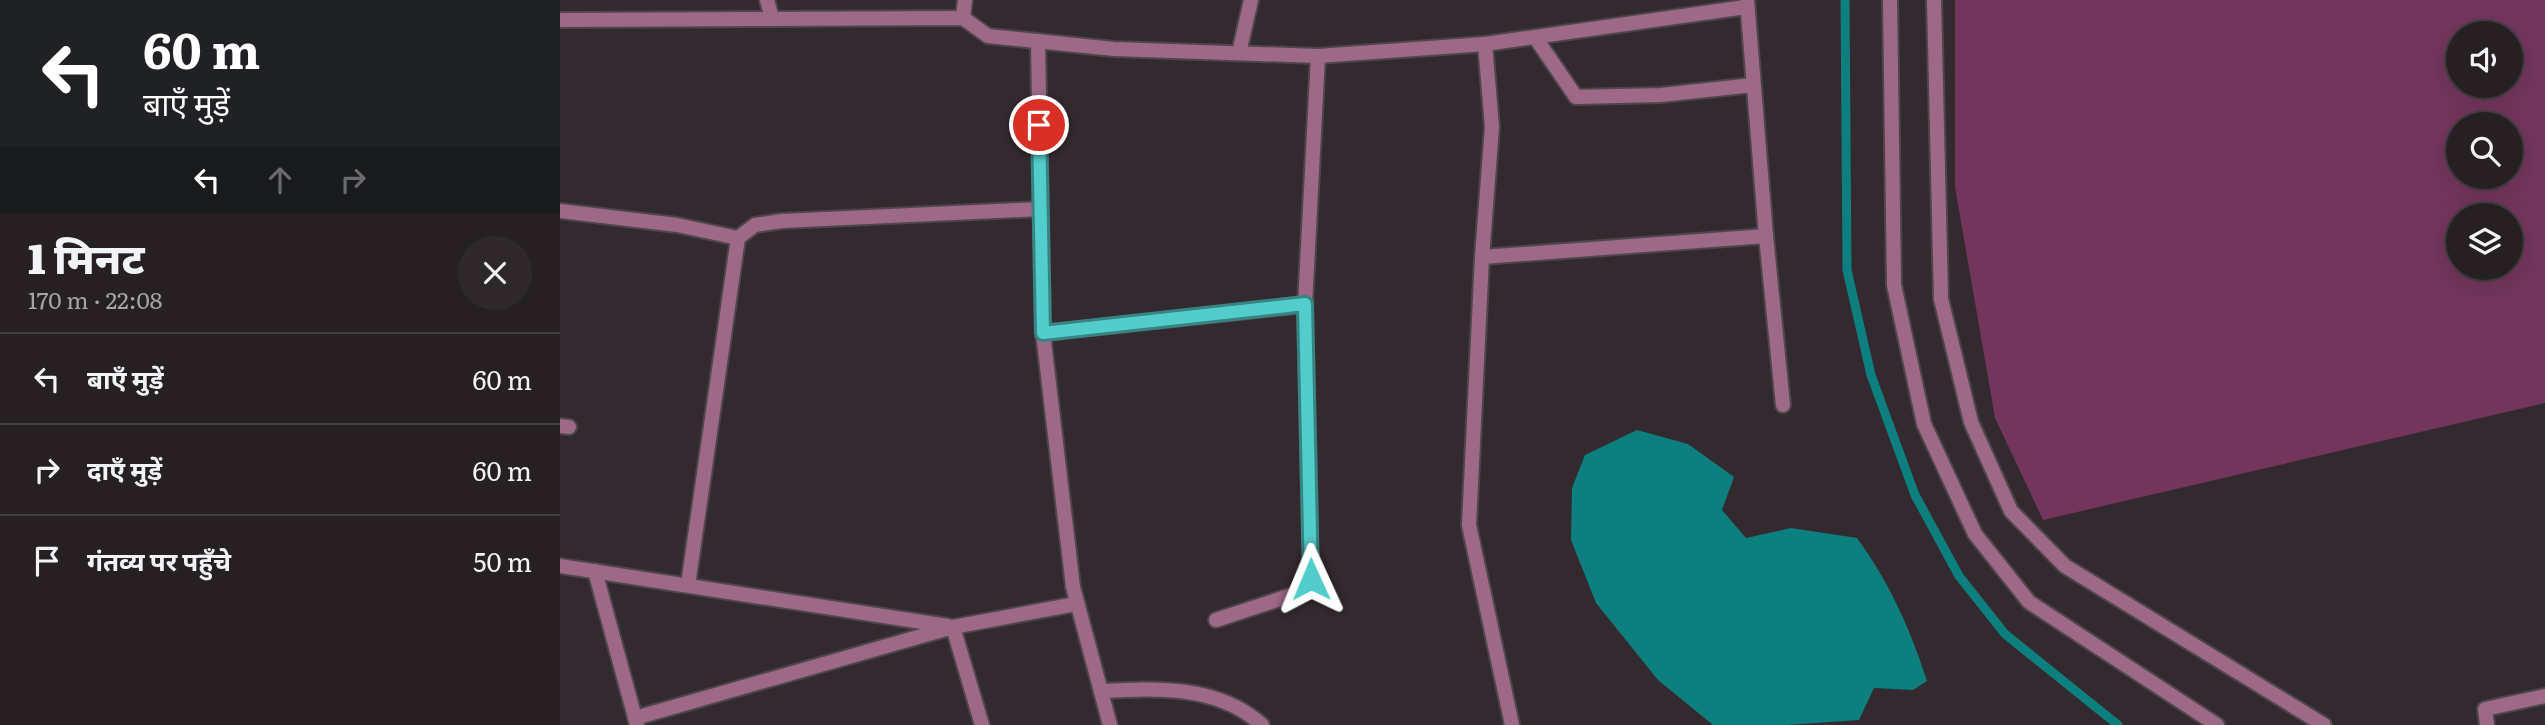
<!DOCTYPE html>
<html lang="hi">
<head>
<meta charset="utf-8">
<style>
  body { margin:0; font-family:Literata,"Noto Sans Devanagari",serif; background:#2e282b; color:#f1f3f6; height:100vh; display:flex; flex-direction:column; font-size:26px; white-space:nowrap }
  * { box-sizing:border-box; margin:0 }
  p { font-size:23px; color:#a4a3a6 }
  .icon { flex:none; width:38px; height:38px; fill:none; stroke:currentColor; stroke-width:2; stroke-linecap:round; stroke-linejoin:round }
  .map { position:relative; flex:1; overflow:hidden }
  .details { display:flex; flex-direction:column; background:#262023; width:560px }
  .details>* { flex:none }
  .guide { background:#202124; color:#fff; overflow:hidden }
  .fabs { position:absolute; left:1886px; top:21px; display:grid; gap:14px }
  .fabs a { display:grid; place-items:center; width:77px; height:77px; border-radius:50%; background:#262023; box-shadow:0 7px 28px #0002,0 0 0 2px #423e41; font-size:35px }
  .pin { position:absolute; display:grid; place-items:center; width:60px; height:60px; color:#fff; margin:-30px; border:4px solid #fff; border-radius:50%; box-shadow:0 2px 7px #0007 }
  .me { position:absolute; width:77px; margin:-38px; rotate:359deg; stroke-linejoin:round; filter:drop-shadow(0 0 5px #0008) }
  .turn { display:flex; align-items:center; gap:24px; height:147px; padding:0 28px; font-size:32px }
  .turn .icon { width:91px; height:91px; stroke-width:2.5 }
  .turn b { display:block; font-size:49px; line-height:60px }
  .lanes { display:flex; align-items:center; height:66px; padding:0 28px; background:#0003; justify-content:center; gap:35px; direction:ltr }
  .lanes .off { opacity:.35 }
  .round { display:grid; place-items:center; flex:none; width:74px; height:74px; border-radius:37px; background:#2e282b }
  .summary { display:flex; align-items:center; justify-content:space-between; height:119px; padding:0 28px }
  h1 { font-size:42px; font-weight:800; line-height:52px }
  ul { padding:0; list-style:none }
  li { display:flex; align-items:center; gap:21px; height:91px; padding:0 28px; border-top:2px solid #423e41 }
  li div { flex:1 }
  li b { display:block; font-size:26px }
  li em { font-style:normal }
  main { display:flex; flex:1; min-height:0 }
  .map>svg:first-child { display:block }
  .green { fill:#73355c; fill-rule:evenodd }
  .water { fill:#0d7f7e }
  .lines { fill:none; stroke-linecap:round; stroke-linejoin:round }
  .stream { stroke:#0d7f7e; stroke-width:9 }
  .service-casing { stroke:#4f464b; stroke-width:18 }
  .minor-casing { stroke:#4f464b; stroke-width:18 }
  .tertiary-casing { stroke:#4f464b; stroke-width:18 }
  .service { stroke:#9d6987; stroke-width:14 }
  .minor { stroke:#9d6987; stroke-width:14 }
  .tertiary { stroke:#9d6987; stroke-width:14 }
  .route-casing { stroke:#368584; stroke-width:18 }
  .route { stroke:#53cdcb; stroke-width:12 }
</style>
</head>
<body>
<main>
<section class="details">
<div class="guide">
<div class="turn"><svg class="icon" aria-label="left" viewBox="0 0 24 24"><path d="M17 20v-9H6M10 6l-5 5 5 5"/></svg><div><b>60 m</b>बाएँ मुड़ें</div></div>
<div class="lanes"><svg class="icon" aria-label="left" viewBox="0 0 24 24"><path d="M17 20v-9H6M10 6l-5 5 5 5"/></svg><svg class="icon off" aria-label="ahead" viewBox="0 0 24 24"><path d="M12 20V5M6 11l6-6 6 6"/></svg><svg class="icon off" aria-label="right" viewBox="0 0 24 24"><path d="M7 20v-9h11M14 6l5 5-5 5"/></svg></div>
</div>
<div class="summary"><div><h1>1 मिनट</h1><p>170 m · 22:08</p></div><a class="round"><svg class="icon" aria-label="close" viewBox="0 0 24 24"><path d="M6 6l12 12M18 6L6 18"/></svg></a></div>
<ul>
<li><svg class="icon" aria-label="left" viewBox="0 0 24 24"><path d="M17 20v-9H6M10 6l-5 5 5 5"/></svg><div><b>बाएँ मुड़ें</b></div><em>60 m</em></li>
<li><svg class="icon" aria-label="right" viewBox="0 0 24 24"><path d="M7 20v-9h11M14 6l5 5-5 5"/></svg><div><b>दाएँ मुड़ें</b></div><em>60 m</em></li>
<li><svg class="icon" aria-label="arrive" viewBox="0 0 24 24"><path d="M6 21V4h12l-3 4 3 4H6"/></svg><div><b>गंतव्य पर पहुँचे</b></div><em>50 m</em></li>
</ul>
</section>
<div class="map">
<svg width="1985" height="725" viewBox="0 0 1985 725">
  <rect width="100%" height="100%" fill="#332a2f"/>
  <!-- green -->
  <path class="green" d="M1395,0h590v403l-502,117 -48,-102 -40,-231zM1899,33h52v53h-52zM1899,124h52v53h-52zM1899,215h52v53h-52z"/>
  <!-- water -->
  <path class="water" d="M1077,430l51,14 46,33 -12,33 24,28 45,-10 66,10c32,44 53,90 70,143l-14,9 -39,-2 -15,32 -72,5h-74l-55,-45 -62,-77 -25,-63 1,-52 13,-33z"/>
  <g class="lines">
    <!-- stream -->
    <polyline class="stream" points="1285,0 1287,270 1311,375 1355,495 1399,576 1445,634 1558,725"/>
    <defs>
      <g id="service">
        <polyline points="207,0 212,18"/>
        <polyline points="403,18 405,0"/>
      </g>
      <g id="minor">
        <polyline points="1187,0 1206,236"/>
        <polyline points="0,20 403,18 428,36 554,49 758,56"/>
        <polyline points="975,37 1016,97 1101,95 1193,85"/>
        <polyline points="478,41 483,333 513,587 550,725"/>
        <polyline points="925,44 932,127 922,257 909,525 952,725"/>
        <polyline points="679,53 691,0"/>
        <polyline points="0,211 117,225 178,238"/>
        <polyline points="922,257 1206,236 1223,405"/>
        <polyline points="483,333 745,305"/>
        <polyline points="0,426 9,427"/>
        <polyline points="0,566 388,626"/>
        <polyline points="35,571 77,725"/>
        <polyline points="128,585 178,238 195,225 222,221 481,209"/>
        <polyline points="656,620 735,594 751,579 745,305 758,56 925,44 1186,7"/>
        <polyline points="393,627 422,725"/>
        <path d="M541,691c56,-3 117,-6 161,34"/>
        <polyline points="75,718 393,627 516,604"/>
        <polyline points="1927,725 1925,709 1985,696"/>
      </g>
      <g id="tertiary">
        <polyline points="1330,0 1334,285 1364,424 1415,534 1469,602 1657,725"/>
        <polyline points="1374,0 1381,299 1411,422 1451,511 1505,566 1764,725"/>
      </g>
    </defs>
    <!-- service casing -->
    <use href="#service" class="service-casing"/>
    <!-- minor casing -->
    <use href="#minor" class="minor-casing"/>
    <!-- tertiary casing -->
    <use href="#tertiary" class="tertiary-casing"/>
    <!-- service -->
    <use href="#service" class="service"/>
    <!-- minor -->
    <use href="#minor" class="minor"/>
    <!-- tertiary -->
    <use href="#tertiary" class="tertiary"/>
  </g>
  <g class="lines">
    <defs>
      <polyline id="route" points="479,125 483,333 745,304 751,579"/>
    </defs>
    <!-- route casing -->
    <use href="#route" class="route-casing"/>
    <!-- route -->
    <use href="#route" class="route"/>
  </g>
</svg>
<div class="fabs">
<a><svg class="icon" aria-label="sound" viewBox="0 0 24 24"><path d="M4 9h4l5-4v14l-5-4H4zM17 9q2 3 0 6"/></svg></a>
<a><svg class="icon" aria-label="search" viewBox="0 0 24 24"><circle cx="10" cy="10" r="6"/><path d="M15 15l6 6"/></svg></a>
<a><svg class="icon" aria-label="layers" viewBox="0 0 24 24"><path d="M12 4l9 5-9 5-9-5zM3 14l9 5 9-5"/></svg></a>
</div>
<div class="pin" style="left:479px;top:125px;background:#d93025"><svg class="icon" aria-label="arrive" viewBox="0 0 24 24"><path d="M6 21V4h12l-3 4 3 4H6"/></svg></div>
<svg class="me" style="left:751px;top:579px" viewBox="-20 -20 40 40"><path d="M0-17L14 15 0 8-14 15z" fill="#53cdcb" stroke="#fff" stroke-width="4"/></svg>
</div>
</main>
</body>
</html>
